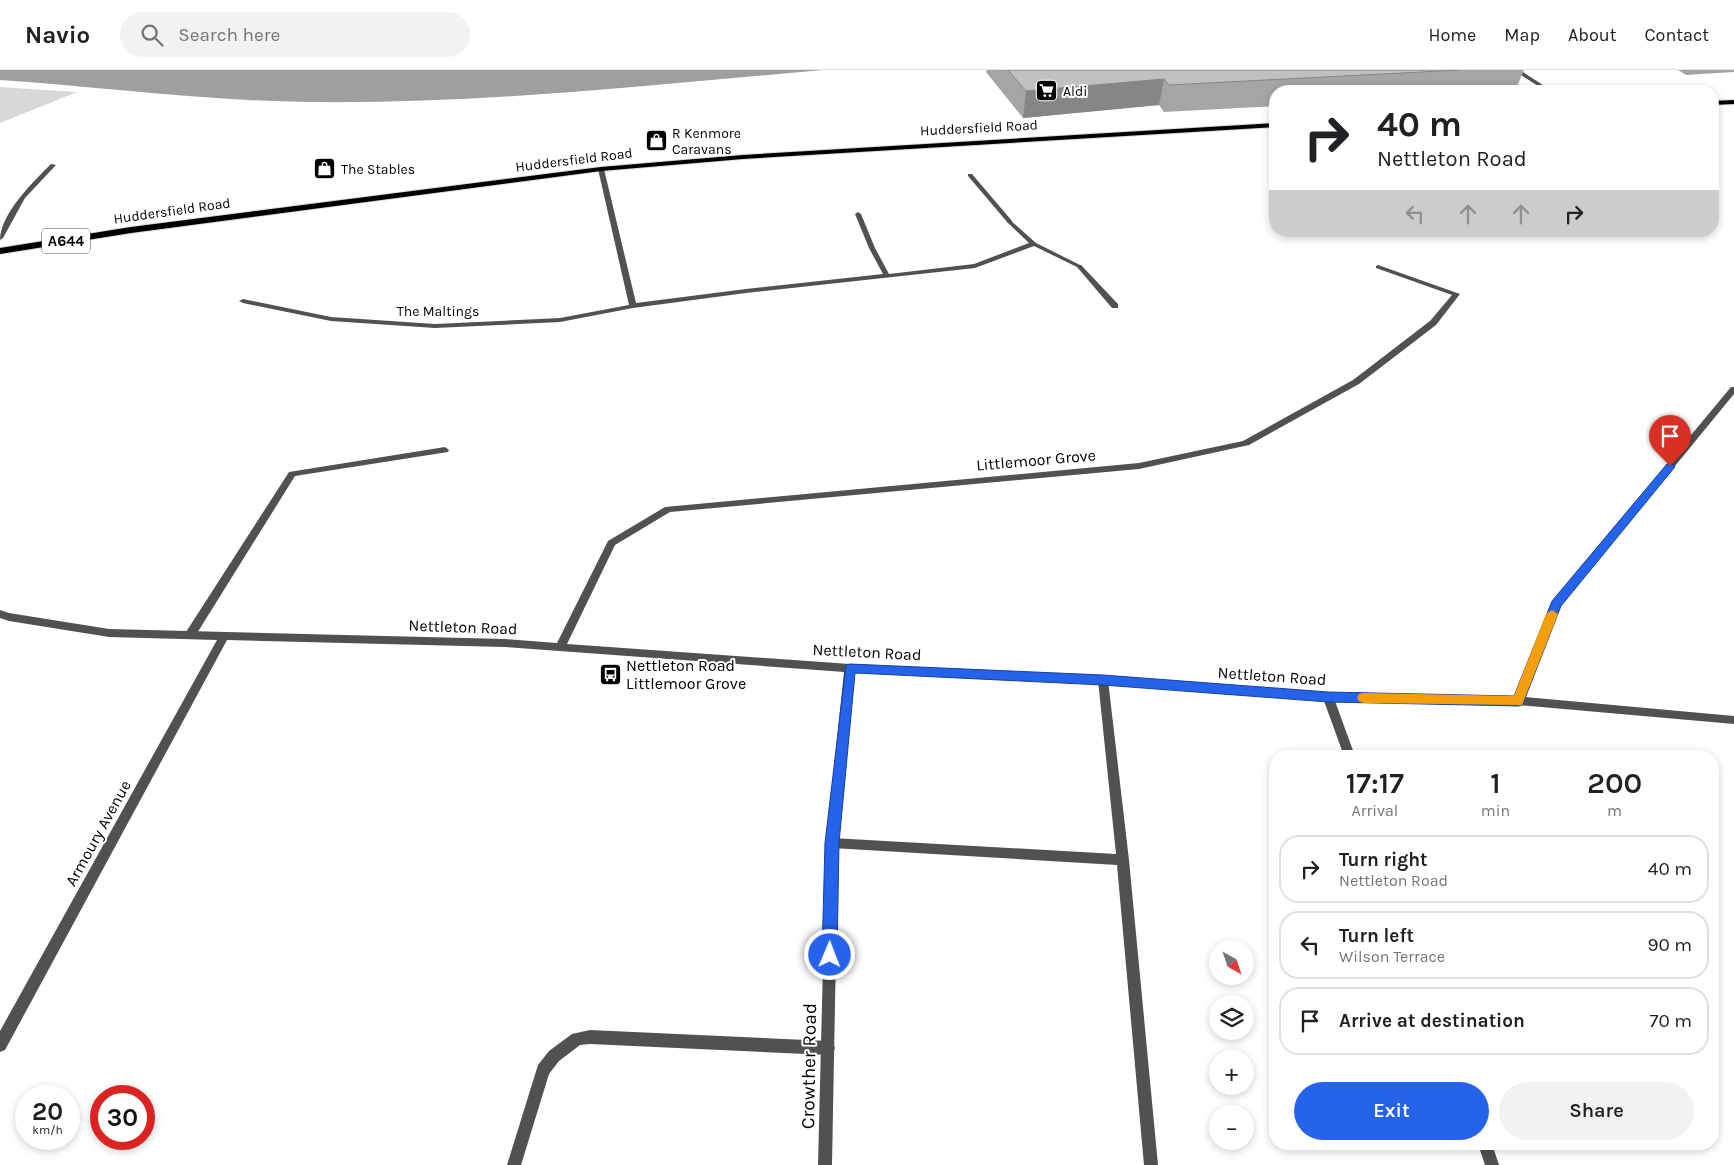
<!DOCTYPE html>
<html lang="en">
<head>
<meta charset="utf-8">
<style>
  body { margin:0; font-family:Karla,sans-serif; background:#f2f2f2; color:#202124; height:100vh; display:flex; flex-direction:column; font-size:19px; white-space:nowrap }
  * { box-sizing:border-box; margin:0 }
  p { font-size:16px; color:#757577 }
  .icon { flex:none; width:28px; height:28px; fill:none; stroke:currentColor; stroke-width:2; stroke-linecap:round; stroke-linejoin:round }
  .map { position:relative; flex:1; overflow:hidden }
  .sheet { position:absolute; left:1269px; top:680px; width:450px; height:400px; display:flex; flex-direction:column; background:#fff; border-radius:20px; box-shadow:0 2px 8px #0003 }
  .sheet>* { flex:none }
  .banner { position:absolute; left:1269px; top:15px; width:450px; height:152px; border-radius:20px; box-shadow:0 2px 8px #0003; background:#fff; color:#202124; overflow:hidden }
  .needle { width:32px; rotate:140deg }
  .buttons { position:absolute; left:1209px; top:870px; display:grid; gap:10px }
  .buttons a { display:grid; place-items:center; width:45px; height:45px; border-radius:50%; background:#fff; box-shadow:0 2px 8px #0003; font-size:25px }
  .speed { position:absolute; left:15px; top:1015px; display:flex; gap:10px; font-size:25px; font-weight:700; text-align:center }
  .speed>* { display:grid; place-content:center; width:65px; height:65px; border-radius:50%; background:#fff; box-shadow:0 2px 8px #0003; line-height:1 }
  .speed small { font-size:12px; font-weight:400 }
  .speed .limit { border:8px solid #d22; background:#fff; color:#111 }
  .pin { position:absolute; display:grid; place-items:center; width:42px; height:42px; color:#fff; margin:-51px -21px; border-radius:50% 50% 50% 0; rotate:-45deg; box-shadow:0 0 5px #0007 }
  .pin .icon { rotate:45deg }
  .me { position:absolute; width:55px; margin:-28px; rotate:1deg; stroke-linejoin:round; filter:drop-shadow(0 0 4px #0008) }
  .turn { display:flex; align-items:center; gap:18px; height:105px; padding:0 25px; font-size:22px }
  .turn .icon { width:65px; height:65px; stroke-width:2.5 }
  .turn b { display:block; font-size:35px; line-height:42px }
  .lanes { display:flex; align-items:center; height:48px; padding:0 25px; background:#0003; justify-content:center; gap:25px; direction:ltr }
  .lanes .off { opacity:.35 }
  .eta { display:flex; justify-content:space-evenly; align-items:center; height:85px; text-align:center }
  .eta b { font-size:30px; font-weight:600; line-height:35px }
  .action { display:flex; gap:10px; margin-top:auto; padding:10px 25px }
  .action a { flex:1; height:58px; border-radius:30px; background:#2563eb; color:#fff; font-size:20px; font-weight:600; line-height:58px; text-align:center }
  .action a+a { background:#f2f2f2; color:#202124 }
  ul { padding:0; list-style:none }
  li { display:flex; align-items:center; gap:15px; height:68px; margin:0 10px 8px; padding:0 15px; border:2px solid #e0e0e0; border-radius:20px }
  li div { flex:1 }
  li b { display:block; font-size:19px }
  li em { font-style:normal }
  header { display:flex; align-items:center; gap:30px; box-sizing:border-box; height:70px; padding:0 25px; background:#fff; border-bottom:1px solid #e0e0e0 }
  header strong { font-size:24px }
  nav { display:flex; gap:28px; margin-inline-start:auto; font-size:18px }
  .search { width:350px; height:45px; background:#f2f2f2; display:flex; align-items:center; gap:12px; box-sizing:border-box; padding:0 18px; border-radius:28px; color:#757577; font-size:19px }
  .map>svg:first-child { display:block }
  .green { fill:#d8d8d8 }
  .water { fill:#9f9f9f }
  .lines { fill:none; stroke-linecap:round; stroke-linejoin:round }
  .trunk-casing { stroke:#dbdbdb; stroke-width:2 }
  .service { fill:#515151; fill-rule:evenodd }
  .minor { fill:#515151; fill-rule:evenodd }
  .trunk { fill:#000; fill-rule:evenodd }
  .wall { fill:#a5a5a5 }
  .shaded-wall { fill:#868686 }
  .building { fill:#c0c0c0; stroke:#868686 }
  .route { fill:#2563eb; stroke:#184099 }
  .slow { fill:#f59e0b }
  .labels { text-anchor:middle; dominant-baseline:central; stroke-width:4; stroke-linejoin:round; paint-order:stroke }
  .far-poi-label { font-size:14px; fill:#000; stroke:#fff; text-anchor:start }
  .far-street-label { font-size:14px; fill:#000; stroke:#fff }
  .shield { fill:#fff; stroke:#4c4c4c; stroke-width:1 }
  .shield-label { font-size:15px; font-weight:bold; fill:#000 }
  .street-label { font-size:16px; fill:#000; stroke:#fff }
  .poi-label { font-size:16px; fill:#000; stroke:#fff; text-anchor:start }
  .near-street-label { font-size:19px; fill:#000; stroke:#fff }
</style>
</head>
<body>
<header>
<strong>Navio</strong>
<div class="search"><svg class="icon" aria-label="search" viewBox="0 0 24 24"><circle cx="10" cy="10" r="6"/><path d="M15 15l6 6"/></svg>Search here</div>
<nav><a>Home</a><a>Map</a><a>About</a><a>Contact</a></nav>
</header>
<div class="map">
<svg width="1734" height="1095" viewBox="0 0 1734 1095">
  <rect width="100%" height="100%" fill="#fff"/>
  <!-- green -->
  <polygon class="green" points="0,17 77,22 0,53"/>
  <!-- water -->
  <path class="water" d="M0,0h823c-171,15 -341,34 -513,32 -104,-1 -207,-15 -310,-22z"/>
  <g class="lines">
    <defs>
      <g id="trunk">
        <polygon points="1734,30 1734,34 1712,35 1712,31"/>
        <polygon points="1275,53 1275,57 743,89 601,101 131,163 0,184 0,178 131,157 601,97 743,85"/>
      </g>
    </defs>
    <!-- trunk casing -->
    <use href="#trunk" class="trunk-casing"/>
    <!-- service -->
    <g class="service">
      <polygon points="1513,0 1520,0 1552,21 1546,21"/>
      <path d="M51,94l5,1 -31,33 -22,40 -3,2c0,-26 33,-58 51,-76z"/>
      <polygon points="968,104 972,104 1012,151 1012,153 1008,153 968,106"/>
      <polygon points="858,142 861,144 875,178 874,179 869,178 855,144"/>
      <polygon points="1077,195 1081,195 1118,234 1118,238 1112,238 1077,197"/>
      <polygon points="445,377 449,380 448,382 295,406 194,568 186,568 185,565 186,562 289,402"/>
      <polygon points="1103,606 1107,607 1108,610 1129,790 1158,1095 1144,1095 1117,795 832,778 828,777 826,773 828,769 832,768 1116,784 1098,610 1099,607"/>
      <polygon points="590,960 828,971 833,973 835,978 833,983 828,985 590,974 580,975 559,991 549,1004 521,1095 507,1095 538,995 549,981 572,964"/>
    </g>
    <!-- minor -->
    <g class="minor">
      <polygon points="601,97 604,99 636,233 746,219 883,204 869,178 872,176 875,178 889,204 974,194 1029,173 1008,153 1007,152 1010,150 1036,173 1082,196 1077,197 1034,176 975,198 746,223 633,238 560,252 435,258 331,251 243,233 239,231 243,229 331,247 435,254 560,248 629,235 598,99"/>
      <polygon points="1378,195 1460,224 1436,255 1359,314 1249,375 1139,399 670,442 615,475 567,574 850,594 1103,606 1328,623 1514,627 1553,531 1731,317 1734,317 1734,324 1560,536 1525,627 1734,646 1734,654 1518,635 1335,631 1355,686 1344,686 1324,631 1103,614 855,602 838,773 832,1095 818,1095 826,773 844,602 505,577 227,570 5,980 0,982 0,961 217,570 109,567 9,551 0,548 0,540 9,543 109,559 505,569 557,573 608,471 665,437 1139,393 1243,371 1353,310 1430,251 1452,225 1376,198 1376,196"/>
      <polygon points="1478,1074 1492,1074 1499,1095 1485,1095"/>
    </g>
    <!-- trunk -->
    <use href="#trunk" class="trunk"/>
  </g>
  <!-- wall -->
  <g class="wall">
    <polygon points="987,0 1524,0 1515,21 1275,21 1275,36 1164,42 1159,35 1023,48 986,2"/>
    <polygon points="1678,0 1734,0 1734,2 1686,5"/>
  </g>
  <!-- shaded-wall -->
  <polygon class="shaded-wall" points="1164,9 1159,35 1023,48 1026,21"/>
  <!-- building -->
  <polygon class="building" points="1008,0 1460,0 1169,15 1164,9 1026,21"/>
  <!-- route -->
  <polygon class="route" points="1670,393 1675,396 1674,398 1561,536 1524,631 1522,635 1518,636 1328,632 1103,615 855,603 839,773 837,885 835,890 830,892 824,890 822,885 825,773 846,595 850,594 1103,605 1328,622 1514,626 1552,531 1667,394"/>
  <!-- slow -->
  <polygon class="slow" points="1552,540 1558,544 1522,635 1363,633 1359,631 1357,628 1359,624 1363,623 1514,626 1546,544"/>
  <!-- icons -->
  <defs>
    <symbol id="supermarket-square" viewBox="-11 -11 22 22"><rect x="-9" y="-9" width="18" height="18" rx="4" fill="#000" stroke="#fff"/><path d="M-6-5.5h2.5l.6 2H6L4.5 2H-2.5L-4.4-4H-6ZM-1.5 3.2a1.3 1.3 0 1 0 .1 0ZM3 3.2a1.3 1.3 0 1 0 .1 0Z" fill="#fff"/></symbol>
    <symbol id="shop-square" viewBox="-11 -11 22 22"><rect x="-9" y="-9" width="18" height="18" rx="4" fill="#000" stroke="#fff"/><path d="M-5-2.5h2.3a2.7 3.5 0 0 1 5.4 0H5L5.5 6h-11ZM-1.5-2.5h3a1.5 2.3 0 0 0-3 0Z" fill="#fff"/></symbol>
    <symbol id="bus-square" viewBox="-11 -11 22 22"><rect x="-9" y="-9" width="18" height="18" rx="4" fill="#000" stroke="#fff"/><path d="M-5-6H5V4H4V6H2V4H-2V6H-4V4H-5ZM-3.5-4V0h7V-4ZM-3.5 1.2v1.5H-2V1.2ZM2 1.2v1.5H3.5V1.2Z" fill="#fff"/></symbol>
  </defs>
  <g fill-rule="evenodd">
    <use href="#supermarket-square" x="1034" y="8" width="25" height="25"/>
    <use href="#shop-square" x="644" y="58" width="25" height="25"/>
    <use href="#shop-square" x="312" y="86" width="25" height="25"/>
    <use href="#bus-square" x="598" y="592" width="25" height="25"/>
  </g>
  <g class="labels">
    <!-- far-poi labels -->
    <g class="far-poi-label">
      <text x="1063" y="21">Aldi</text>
      <text x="672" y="63">R Kenmore<tspan x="672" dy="16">Caravans</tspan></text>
      <text x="341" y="99">The Stables</text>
    </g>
    <!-- far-street labels -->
    <g class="far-street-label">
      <text transform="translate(979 58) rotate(-3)">Huddersfield Road</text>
      <text transform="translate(574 90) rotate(-7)">Huddersfield Road</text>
      <text transform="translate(172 141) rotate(-8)">Huddersfield Road</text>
      <text x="438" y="241">The Maltings</text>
    </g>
    <!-- shield labels -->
    <rect class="shield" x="42" y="158.5" width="48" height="25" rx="4"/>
    <g class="shield-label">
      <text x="66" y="171">A644</text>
    </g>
    <!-- street labels -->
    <g class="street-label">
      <text transform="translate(1036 390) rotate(-5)">Littlemoor Grove</text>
      <text transform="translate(463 557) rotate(2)">Nettleton Road</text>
      <text transform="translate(867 582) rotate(3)">Nettleton Road</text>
      <text transform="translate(1272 606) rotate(4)">Nettleton Road</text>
      <text transform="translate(98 763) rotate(-61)">Armoury Avenue</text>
    </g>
    <!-- poi labels -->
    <g class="poi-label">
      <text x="626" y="595">Nettleton Road<tspan x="626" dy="18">Littlemoor Grove</tspan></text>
    </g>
    <!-- near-street labels -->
    <g class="near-street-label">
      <text transform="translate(809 996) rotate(-89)">Crowther Road</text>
    </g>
  </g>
</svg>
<div class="buttons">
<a><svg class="needle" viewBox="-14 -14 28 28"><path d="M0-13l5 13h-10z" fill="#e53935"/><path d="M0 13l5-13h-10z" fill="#757577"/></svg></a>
<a><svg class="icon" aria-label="layers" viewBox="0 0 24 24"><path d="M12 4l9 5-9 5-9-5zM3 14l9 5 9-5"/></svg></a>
<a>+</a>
<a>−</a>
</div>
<div class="speed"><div>20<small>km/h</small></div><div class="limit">30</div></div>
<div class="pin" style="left:1670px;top:396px;background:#d93025"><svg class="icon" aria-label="arrive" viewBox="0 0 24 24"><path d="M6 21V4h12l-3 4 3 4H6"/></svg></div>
<svg class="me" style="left:830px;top:885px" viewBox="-20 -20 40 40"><circle r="17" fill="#2563eb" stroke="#fff" stroke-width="3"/><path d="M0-11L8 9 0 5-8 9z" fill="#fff"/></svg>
<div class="banner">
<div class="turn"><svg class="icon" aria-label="right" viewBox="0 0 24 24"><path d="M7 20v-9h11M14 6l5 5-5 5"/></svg><div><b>40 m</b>Nettleton Road</div></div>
<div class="lanes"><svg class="icon off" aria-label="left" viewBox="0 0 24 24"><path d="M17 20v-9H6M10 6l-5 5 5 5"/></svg><svg class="icon off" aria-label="ahead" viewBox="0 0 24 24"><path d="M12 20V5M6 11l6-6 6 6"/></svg><svg class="icon off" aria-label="ahead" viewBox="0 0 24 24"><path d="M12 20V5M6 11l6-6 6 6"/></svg><svg class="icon" aria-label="right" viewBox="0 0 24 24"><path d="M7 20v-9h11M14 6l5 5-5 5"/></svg></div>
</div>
<section class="sheet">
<div class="eta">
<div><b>17:17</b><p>Arrival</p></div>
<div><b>1</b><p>min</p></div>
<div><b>200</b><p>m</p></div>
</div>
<ul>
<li><svg class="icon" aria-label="right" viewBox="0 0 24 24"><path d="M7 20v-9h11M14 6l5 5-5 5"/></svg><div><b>Turn right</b><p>Nettleton Road</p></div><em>40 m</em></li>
<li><svg class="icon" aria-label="left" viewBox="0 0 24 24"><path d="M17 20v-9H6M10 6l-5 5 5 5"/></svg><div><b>Turn left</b><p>Wilson Terrace</p></div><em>90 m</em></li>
<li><svg class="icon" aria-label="arrive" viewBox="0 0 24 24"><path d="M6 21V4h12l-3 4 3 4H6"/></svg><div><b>Arrive at destination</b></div><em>70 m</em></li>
</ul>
<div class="action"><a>Exit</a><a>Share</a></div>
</section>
</div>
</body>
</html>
